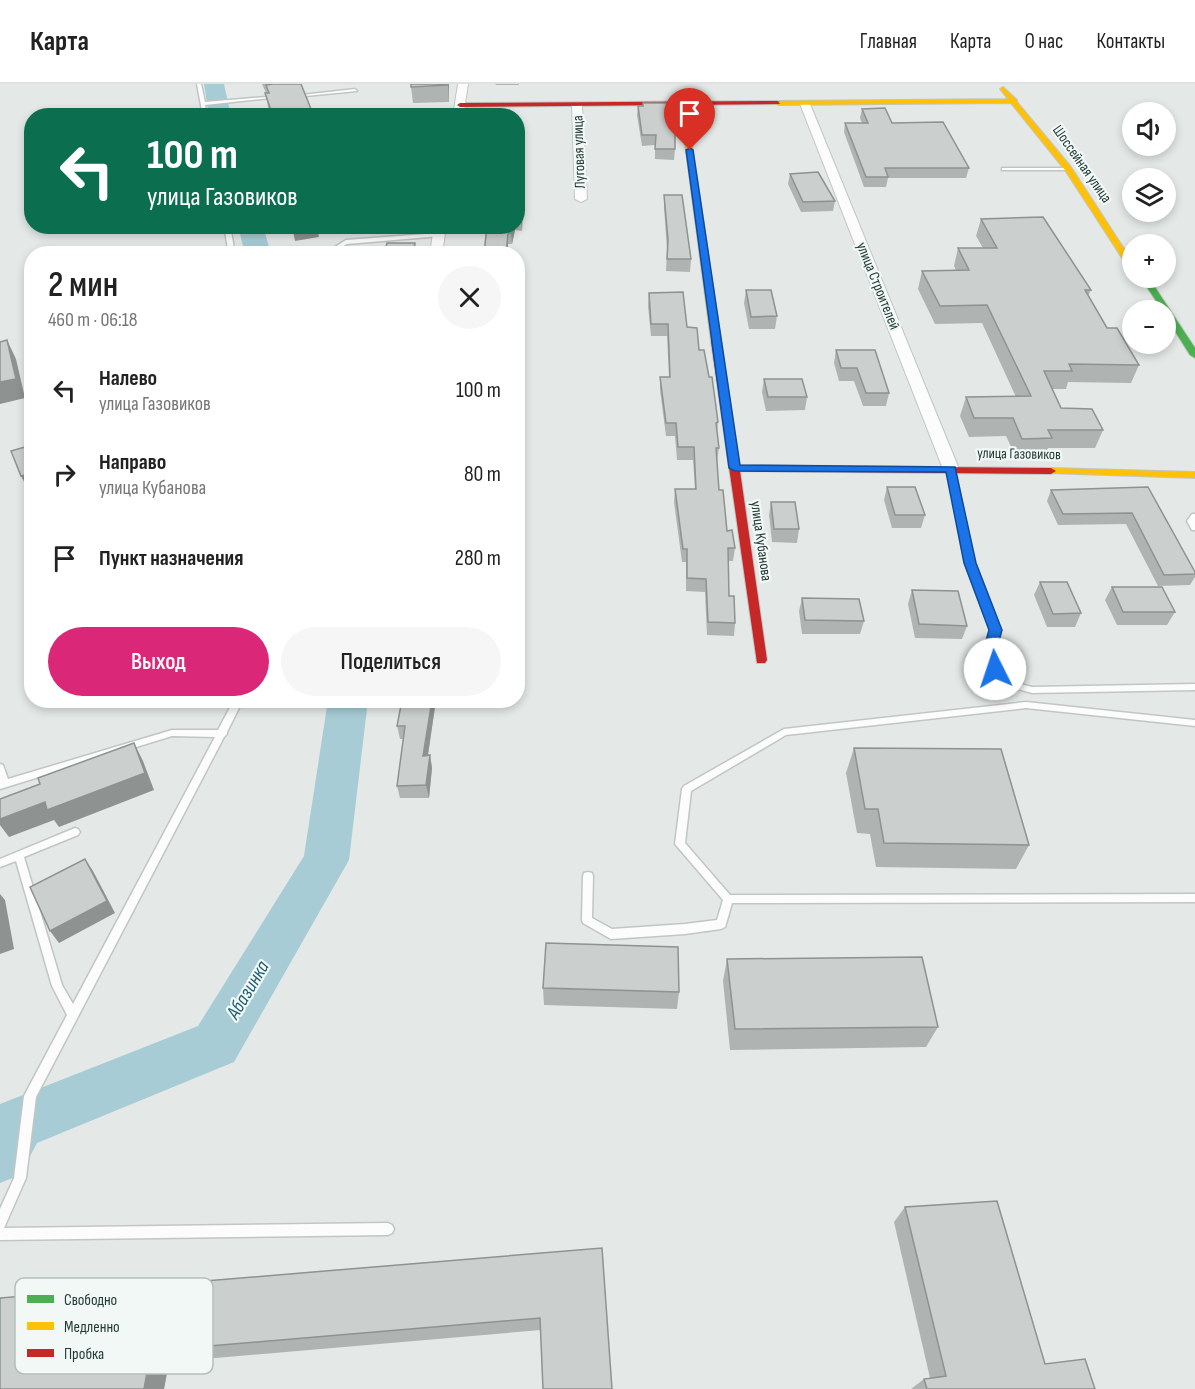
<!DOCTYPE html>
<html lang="ru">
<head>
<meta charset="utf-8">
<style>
  body { margin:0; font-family:"Sofia Sans Condensed",sans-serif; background:#f6f6f6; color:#222; height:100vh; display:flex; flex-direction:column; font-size:22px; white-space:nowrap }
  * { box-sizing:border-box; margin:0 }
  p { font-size:20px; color:#767676 }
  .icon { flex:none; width:33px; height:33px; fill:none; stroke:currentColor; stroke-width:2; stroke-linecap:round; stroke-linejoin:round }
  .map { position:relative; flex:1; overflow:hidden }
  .sheet { position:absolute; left:24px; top:162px; width:501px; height:462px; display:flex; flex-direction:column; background:#fff; border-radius:24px; box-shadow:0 3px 9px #0003 }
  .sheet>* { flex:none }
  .hud { position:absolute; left:24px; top:24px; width:501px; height:126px; border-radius:24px; box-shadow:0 3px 9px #0003; background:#0b6e4f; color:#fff; overflow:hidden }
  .fabs { position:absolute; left:1122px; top:18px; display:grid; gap:12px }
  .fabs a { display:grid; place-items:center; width:54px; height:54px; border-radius:50%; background:#fff; box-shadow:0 3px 9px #0003; font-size:30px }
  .pin { position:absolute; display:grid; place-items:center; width:51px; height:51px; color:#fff; margin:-62px -26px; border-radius:50% 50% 50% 0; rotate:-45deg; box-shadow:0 0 6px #0007 }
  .pin .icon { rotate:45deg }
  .me { position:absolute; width:66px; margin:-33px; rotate:356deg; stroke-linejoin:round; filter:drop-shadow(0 0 4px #0008) }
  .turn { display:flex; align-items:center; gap:21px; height:126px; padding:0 24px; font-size:27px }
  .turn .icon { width:78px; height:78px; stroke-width:2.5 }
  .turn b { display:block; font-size:42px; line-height:51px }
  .round { display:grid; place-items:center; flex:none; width:63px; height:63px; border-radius:32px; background:#f6f6f6 }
  .overview { display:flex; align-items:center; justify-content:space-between; height:102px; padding:0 24px }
  h1 { font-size:36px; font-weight:600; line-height:45px }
  .primary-button { display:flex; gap:12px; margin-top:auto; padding:12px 24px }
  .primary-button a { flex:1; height:69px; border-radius:36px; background:#db2777; color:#fff; font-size:24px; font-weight:600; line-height:69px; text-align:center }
  .primary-button a+a { background:#f6f6f6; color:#222 }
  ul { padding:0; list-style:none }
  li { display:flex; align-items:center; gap:18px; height:84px; padding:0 24px }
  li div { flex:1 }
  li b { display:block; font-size:22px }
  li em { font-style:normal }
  header { display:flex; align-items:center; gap:36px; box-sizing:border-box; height:84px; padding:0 30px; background:#fff; border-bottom:2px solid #e0e0e0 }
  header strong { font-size:28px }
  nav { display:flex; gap:33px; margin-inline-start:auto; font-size:21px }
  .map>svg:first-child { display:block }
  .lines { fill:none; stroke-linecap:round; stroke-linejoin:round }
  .river { fill:#a7ccd5; fill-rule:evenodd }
  .lane-casing { stroke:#c1c6c4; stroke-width:3 }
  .street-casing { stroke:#c1c6c4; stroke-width:2 }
  .fast-casing { stroke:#c0c6c4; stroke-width:2 }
  .slow-casing { stroke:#c0c6c4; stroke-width:2 }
  .jam-casing { stroke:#c0c6c4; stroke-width:2 }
  .lane { fill:#fbfcfb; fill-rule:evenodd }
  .street { fill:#fbfcfb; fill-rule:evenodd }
  .fast { fill:#4caf50; fill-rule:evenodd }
  .slow { fill:#ffc107; fill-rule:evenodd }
  .jam { fill:#c62828; fill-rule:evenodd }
  .wall { fill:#afb3b1 }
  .shaded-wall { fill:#8e9290 }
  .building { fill:#cbd0ce; stroke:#8e9290; stroke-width:1.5 }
  .route { fill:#1a73e8; stroke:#114b97; stroke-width:1.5 }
  .labels { text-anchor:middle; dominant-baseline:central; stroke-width:4.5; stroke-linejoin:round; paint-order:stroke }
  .far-street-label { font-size:15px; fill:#233b36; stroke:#f2f8f6 }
  .water-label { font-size:20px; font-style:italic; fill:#216073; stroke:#f2f8f6 }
  .key { fill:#f2f8f6; stroke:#b4bfbc; stroke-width:1.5 }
  .key-label { font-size:16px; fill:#233b36 }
</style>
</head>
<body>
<header>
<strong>Карта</strong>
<nav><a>Главная</a><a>Карта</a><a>О нас</a><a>Контакты</a></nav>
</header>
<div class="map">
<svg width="1195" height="1305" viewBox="0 0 1195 1305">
  <rect width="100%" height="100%" fill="#e4e9e7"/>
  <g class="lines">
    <!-- river -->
    <g class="river">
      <polygon points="204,0 224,0 231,32 209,32"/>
      <polygon points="238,142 263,142 271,170 245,170"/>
      <polygon points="328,616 368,616 349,776 234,978 37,1059 20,1091 0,1099 0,1020 198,942 304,772"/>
    </g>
    <defs>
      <g id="lane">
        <polygon points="197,0 201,0 205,18 278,12 280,13 205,21 207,32 203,32"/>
        <polygon points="355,5 357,7 295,13 293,12"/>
        <polygon points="1004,84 1068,84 1070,85 1068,86 1002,86 1002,84"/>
        <polygon points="224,142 230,142 235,170 229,170"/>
        <polygon points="439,149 442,151 441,152 347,160 331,170 324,170 346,156"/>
        <polygon points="948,383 951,383 955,385 974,479 1000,546 994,564 999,584 1013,598 1032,603 1195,600 1195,606 1032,609 1007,602 991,585 986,564 992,546 966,479 947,385"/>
        <polygon points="1192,430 1195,430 1195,446 1192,446 1187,437"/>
        <polygon points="234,616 243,616 227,648 227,650 224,653 36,1013 26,1094 4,1144 388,1139 392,1141 394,1145 392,1149 388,1151 0,1156 0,1125 14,1094 24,1012 67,931 52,902 16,777 0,783 0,775 75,744 78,745 80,748 78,751 24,773 62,901 73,920 215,653 172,652 0,705 0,680 3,681 8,695 172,646 218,646"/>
        <polygon points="1026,618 1195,636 1195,642 1026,624 786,651 691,707 685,759 730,811 1195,810 1195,818 732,819 726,840 725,843 721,845 685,850 611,855 583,839 582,836 583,792 584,789 588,788 592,789 593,792 592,834 612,845 685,840 717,836 723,816 675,760 682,705 684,702 784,645"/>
      </g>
      <g id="street">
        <polygon points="458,0 468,0 463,32 453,32"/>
        <polygon points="577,18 582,21 587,115 581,118 575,115 572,21"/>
        <polygon points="802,18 810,20 959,385 956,388 946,388 943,385 800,20"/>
        <polygon points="434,142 446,142 442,170 430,170"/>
      </g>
      <polygon id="fast" points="1141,194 1149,194 1195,264 1195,274 1190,271 1166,233 1166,226 1162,226"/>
      <g id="slow">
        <polygon points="1003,3 1017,16 1017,18 1071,83 1132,177 1132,185 1128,183 1065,86 1011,19 778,21 775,19 778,17 1008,15 1000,5"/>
        <polygon points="683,19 686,21 721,257 716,260 711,257 680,21"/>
        <polygon points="1051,384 1195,388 1195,394 1047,389 1047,385"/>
      </g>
      <g id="jam">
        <polygon points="778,17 780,20 460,23 457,21 460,19"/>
        <polygon points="716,254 721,257 739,381 1051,384 1056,387 1051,390 740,387 767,576 765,579 757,579 711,257"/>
      </g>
    </defs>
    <!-- lane casing -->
    <use href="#lane" class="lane-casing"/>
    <!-- street casing -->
    <use href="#street" class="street-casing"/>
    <!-- fast casing -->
    <use href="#fast" class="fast-casing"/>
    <!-- slow casing -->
    <use href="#slow" class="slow-casing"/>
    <!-- jam casing -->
    <use href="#jam" class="jam-casing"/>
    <!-- lane -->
    <use href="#lane" class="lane"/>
    <!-- street -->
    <use href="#street" class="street"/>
    <!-- fast -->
    <use href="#fast" class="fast"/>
    <!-- slow -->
    <use href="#slow" class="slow"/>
    <!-- jam -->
    <use href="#jam" class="jam"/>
  </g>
  <!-- wall -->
  <g class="wall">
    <polygon points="262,0 301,0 313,32 270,32 265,9 266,9"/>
    <polygon points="449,0 449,18 413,19 411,3"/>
    <polygon points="495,0 519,0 519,1 496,1"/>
    <polygon points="638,22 675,65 674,76 655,75 655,61 642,62 637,31"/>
    <polygon points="862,25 892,39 969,84 966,94 888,94 886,103 864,103 844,48 845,39 862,39 860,34"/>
    <polygon points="518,62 524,90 522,147 515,146 512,160 508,160 487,142 518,142"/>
    <polygon points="790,90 835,117 833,127 801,128 788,100"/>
    <polygon points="664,111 691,175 690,188 666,187 667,166 664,123"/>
    <polygon points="981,135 1091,206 1088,212 1107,244 1139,281 1131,299 1068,298 1066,305 1052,305 1061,324 1103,346 1095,364 1048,364 1045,373 1016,373 1006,352 969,353 960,332 966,313 1016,313 982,239 935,240 918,205 922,187 956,186 954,182 958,164 983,164 976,152"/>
    <polygon points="746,206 777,232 775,245 749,245 744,219"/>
    <polygon points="649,209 687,243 699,266 709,293 718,338 717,347 719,364 717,377 719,406 727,447 735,464 733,477 728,477 729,512 735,539 734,552 707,551 705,508 686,507 686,478 682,478 674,418 675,405 695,405 693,376 677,376 675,352 666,352 660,306 660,293 669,293 667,252 651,252 648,222"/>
    <polygon points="836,266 889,309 886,322 863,322 854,297 839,297 834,279"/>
    <polygon points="764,295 807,313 805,326 766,327 762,308"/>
    <polygon points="887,403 925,431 921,444 892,444 884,416"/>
    <polygon points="1148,403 1195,488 1195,493 1190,501 1158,502 1126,440 1058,441 1047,417 1051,406"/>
    <polygon points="771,418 799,445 797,459 772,458 769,431"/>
    <polygon points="1040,498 1081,529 1075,543 1047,543 1034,511"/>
    <polygon points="1112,503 1175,528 1167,541 1117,541 1105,516"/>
    <polygon points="912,506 967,542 962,555 915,554 908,520"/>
    <polygon points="802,514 864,537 860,550 802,550 799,527"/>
    <polygon points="402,616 436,616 428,671 430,671 432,684 429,714 400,714 397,702 403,655 400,655 397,642"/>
    <polygon points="854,664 1029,761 1016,785 876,783 870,750 857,749 846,689"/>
    <polygon points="727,875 938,943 926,963 730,966 723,897"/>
    <polygon points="543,904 679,908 677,925 544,921"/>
    <polygon points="905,1123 1045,1280 1095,1305 911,1305 924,1295 930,1294 894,1138"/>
    <polygon points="602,1164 541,1246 169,1278 164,1305 0,1305 0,1214"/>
  </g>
  <!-- shaded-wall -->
  <g class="shaded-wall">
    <polygon points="448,0 449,0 449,18 448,1"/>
    <polygon points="523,79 524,90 522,147 521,135"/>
    <polygon points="292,142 317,142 319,153 295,157"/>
    <polygon points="513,142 515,142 515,146 512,160 511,149"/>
    <polygon points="508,149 508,170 506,170"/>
    <polygon points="415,159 416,170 413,170"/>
    <polygon points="7,256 16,275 25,314 0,320 0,298"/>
    <polygon points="32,389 32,413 21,392"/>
    <polygon points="432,616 436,616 426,684 423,672"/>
    <polygon points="134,659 143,677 154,706 59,743 54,736 9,753 0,741 0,735 45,718"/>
    <polygon points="430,671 432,684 429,714 426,701"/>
    <polygon points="85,775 93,787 115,829 59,859 50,847"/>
    <polygon points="0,810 5,816 14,865 0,870"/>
    <polygon points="151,1267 169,1278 164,1305 144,1305"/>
  </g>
  <!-- building -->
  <g class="building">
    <polygon points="273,0 301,0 313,30 302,32 273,32 265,9 269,9 266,1"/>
    <polygon points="411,0 448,0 448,1 411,3"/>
    <polygon points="643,19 671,19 675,37 675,65 655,65 656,51 642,51 638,22 643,22"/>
    <polygon points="885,24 892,39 943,38 969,84 885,84 888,93 866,93 845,39 868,39 862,25"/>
    <polygon points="518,62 519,62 523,79 521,135 518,135"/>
    <polygon points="818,88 835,117 803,118 790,90"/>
    <polygon points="664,111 682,111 691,175 667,175 668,156"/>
    <polygon points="1043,133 1091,206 1085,206 1107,244 1117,244 1139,281 1069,280 1072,287 1044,287 1061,324 1092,325 1103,346 1048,346 1052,354 1022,355 1013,334 974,334 966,313 1031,312 987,221 940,222 922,187 969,186 958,164 997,164 981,135"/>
    <polygon points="487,142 513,142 511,149 508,149 506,170 484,170"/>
    <polygon points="387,159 415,159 413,170 384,170"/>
    <polygon points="746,206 771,206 777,232 751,233"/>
    <polygon points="683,208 687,243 697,244 699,266 704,266 709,293 712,293 718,338 716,339 719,364 716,364 719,406 723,406 727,447 732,446 735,464 728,464 729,512 734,512 735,539 708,538 706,495 687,494 687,465 683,465 675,405 696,405 694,363 678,363 676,339 666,339 660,293 670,293 668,240 651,240 649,209"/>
    <polygon points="7,256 16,295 0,298 0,258"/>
    <polygon points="836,266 875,266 889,309 866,309 857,284 841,284"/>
    <polygon points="764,295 802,295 807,313 768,313"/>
    <polygon points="32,361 32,389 21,392 11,367"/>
    <polygon points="887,403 915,403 925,431 895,431"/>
    <polygon points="1148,403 1195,488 1195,490 1164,491 1132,429 1063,430 1051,406"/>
    <polygon points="771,418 795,418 799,445 774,445"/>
    <polygon points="1040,498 1067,498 1081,529 1053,530"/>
    <polygon points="1112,503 1162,503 1175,528 1123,528"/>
    <polygon points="912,506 958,507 967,542 919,540"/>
    <polygon points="802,514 859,515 864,537 805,536"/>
    <polygon points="402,616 432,616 423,672 430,671 426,701 397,702 405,642 397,642"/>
    <polygon points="134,659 145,689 47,726 45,718 0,735 0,715 40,700 38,694"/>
    <polygon points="854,664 1001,665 1029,761 884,759 878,725 865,725"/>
    <polygon points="85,775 107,817 50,847 30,803"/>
    <polygon points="546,859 678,863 679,908 543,904"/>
    <polygon points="922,873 938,943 735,945 727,875"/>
    <polygon points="997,1117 1045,1280 1085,1275 1095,1305 927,1305 924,1295 946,1292 905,1123"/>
    <polygon points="602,1164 612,1305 543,1305 540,1234 151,1267 144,1305 0,1305 0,1214"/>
  </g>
  <!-- route -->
  <polygon class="route" points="690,64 693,66 740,381 955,383 976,479 1002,546 997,564 1001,585 999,589 995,590 988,585 984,564 989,546 964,479 946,388 735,387 729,384 686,66"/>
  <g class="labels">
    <!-- far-street labels -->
    <g class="far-street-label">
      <text transform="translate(579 68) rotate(-92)">Луговая улица</text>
      <text transform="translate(1082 80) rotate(55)">Шоссейная улица</text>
      <text transform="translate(878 202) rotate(68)">улица Строителей</text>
      <text transform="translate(1019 370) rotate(1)">улица Газовиков</text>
      <text transform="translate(761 457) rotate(82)">улица Кубанова</text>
    </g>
    <!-- water labels -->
    <g class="water-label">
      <text transform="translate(248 906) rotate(-59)">Абазинка</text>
    </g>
  </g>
  <!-- legend -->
  <rect x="15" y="1194" width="198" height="96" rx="9" class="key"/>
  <rect x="27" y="1211" width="27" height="8" fill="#4caf50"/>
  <rect x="27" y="1238" width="27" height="8" fill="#ffc107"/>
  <rect x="27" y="1265" width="27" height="8" fill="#c62828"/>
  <g class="key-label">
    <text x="64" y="1221">Свободно</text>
    <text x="64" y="1248">Медленно</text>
    <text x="64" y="1275">Пробка</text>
  </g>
</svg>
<div class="fabs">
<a><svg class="icon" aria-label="sound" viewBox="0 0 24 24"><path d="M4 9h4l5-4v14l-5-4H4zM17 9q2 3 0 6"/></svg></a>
<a><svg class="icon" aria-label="layers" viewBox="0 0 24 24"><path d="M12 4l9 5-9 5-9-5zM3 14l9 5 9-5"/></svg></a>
<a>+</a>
<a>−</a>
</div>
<div class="pin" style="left:690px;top:66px;background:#d93025"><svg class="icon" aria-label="arrive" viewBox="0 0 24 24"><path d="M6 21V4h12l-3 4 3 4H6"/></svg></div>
<svg class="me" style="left:995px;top:585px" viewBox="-20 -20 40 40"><circle r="19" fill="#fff"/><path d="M0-13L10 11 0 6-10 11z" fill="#1a73e8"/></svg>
<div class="hud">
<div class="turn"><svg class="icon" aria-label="left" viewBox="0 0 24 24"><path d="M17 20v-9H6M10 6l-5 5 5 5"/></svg><div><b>100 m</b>улица Газовиков</div></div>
</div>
<section class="sheet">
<div class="overview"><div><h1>2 мин</h1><p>460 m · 06:18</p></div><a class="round"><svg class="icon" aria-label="close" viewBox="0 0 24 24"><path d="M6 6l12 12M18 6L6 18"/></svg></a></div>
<ul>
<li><svg class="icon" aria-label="left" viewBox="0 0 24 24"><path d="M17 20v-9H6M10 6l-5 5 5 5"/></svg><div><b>Налево</b><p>улица Газовиков</p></div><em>100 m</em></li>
<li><svg class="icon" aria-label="right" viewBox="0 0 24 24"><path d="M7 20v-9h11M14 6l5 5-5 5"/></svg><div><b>Направо</b><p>улица Кубанова</p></div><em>80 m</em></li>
<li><svg class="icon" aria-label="arrive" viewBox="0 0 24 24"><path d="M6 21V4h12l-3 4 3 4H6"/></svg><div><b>Пункт назначения</b></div><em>280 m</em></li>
</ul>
<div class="primary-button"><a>Выход</a><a>Поделиться</a></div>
</section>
</div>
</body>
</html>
